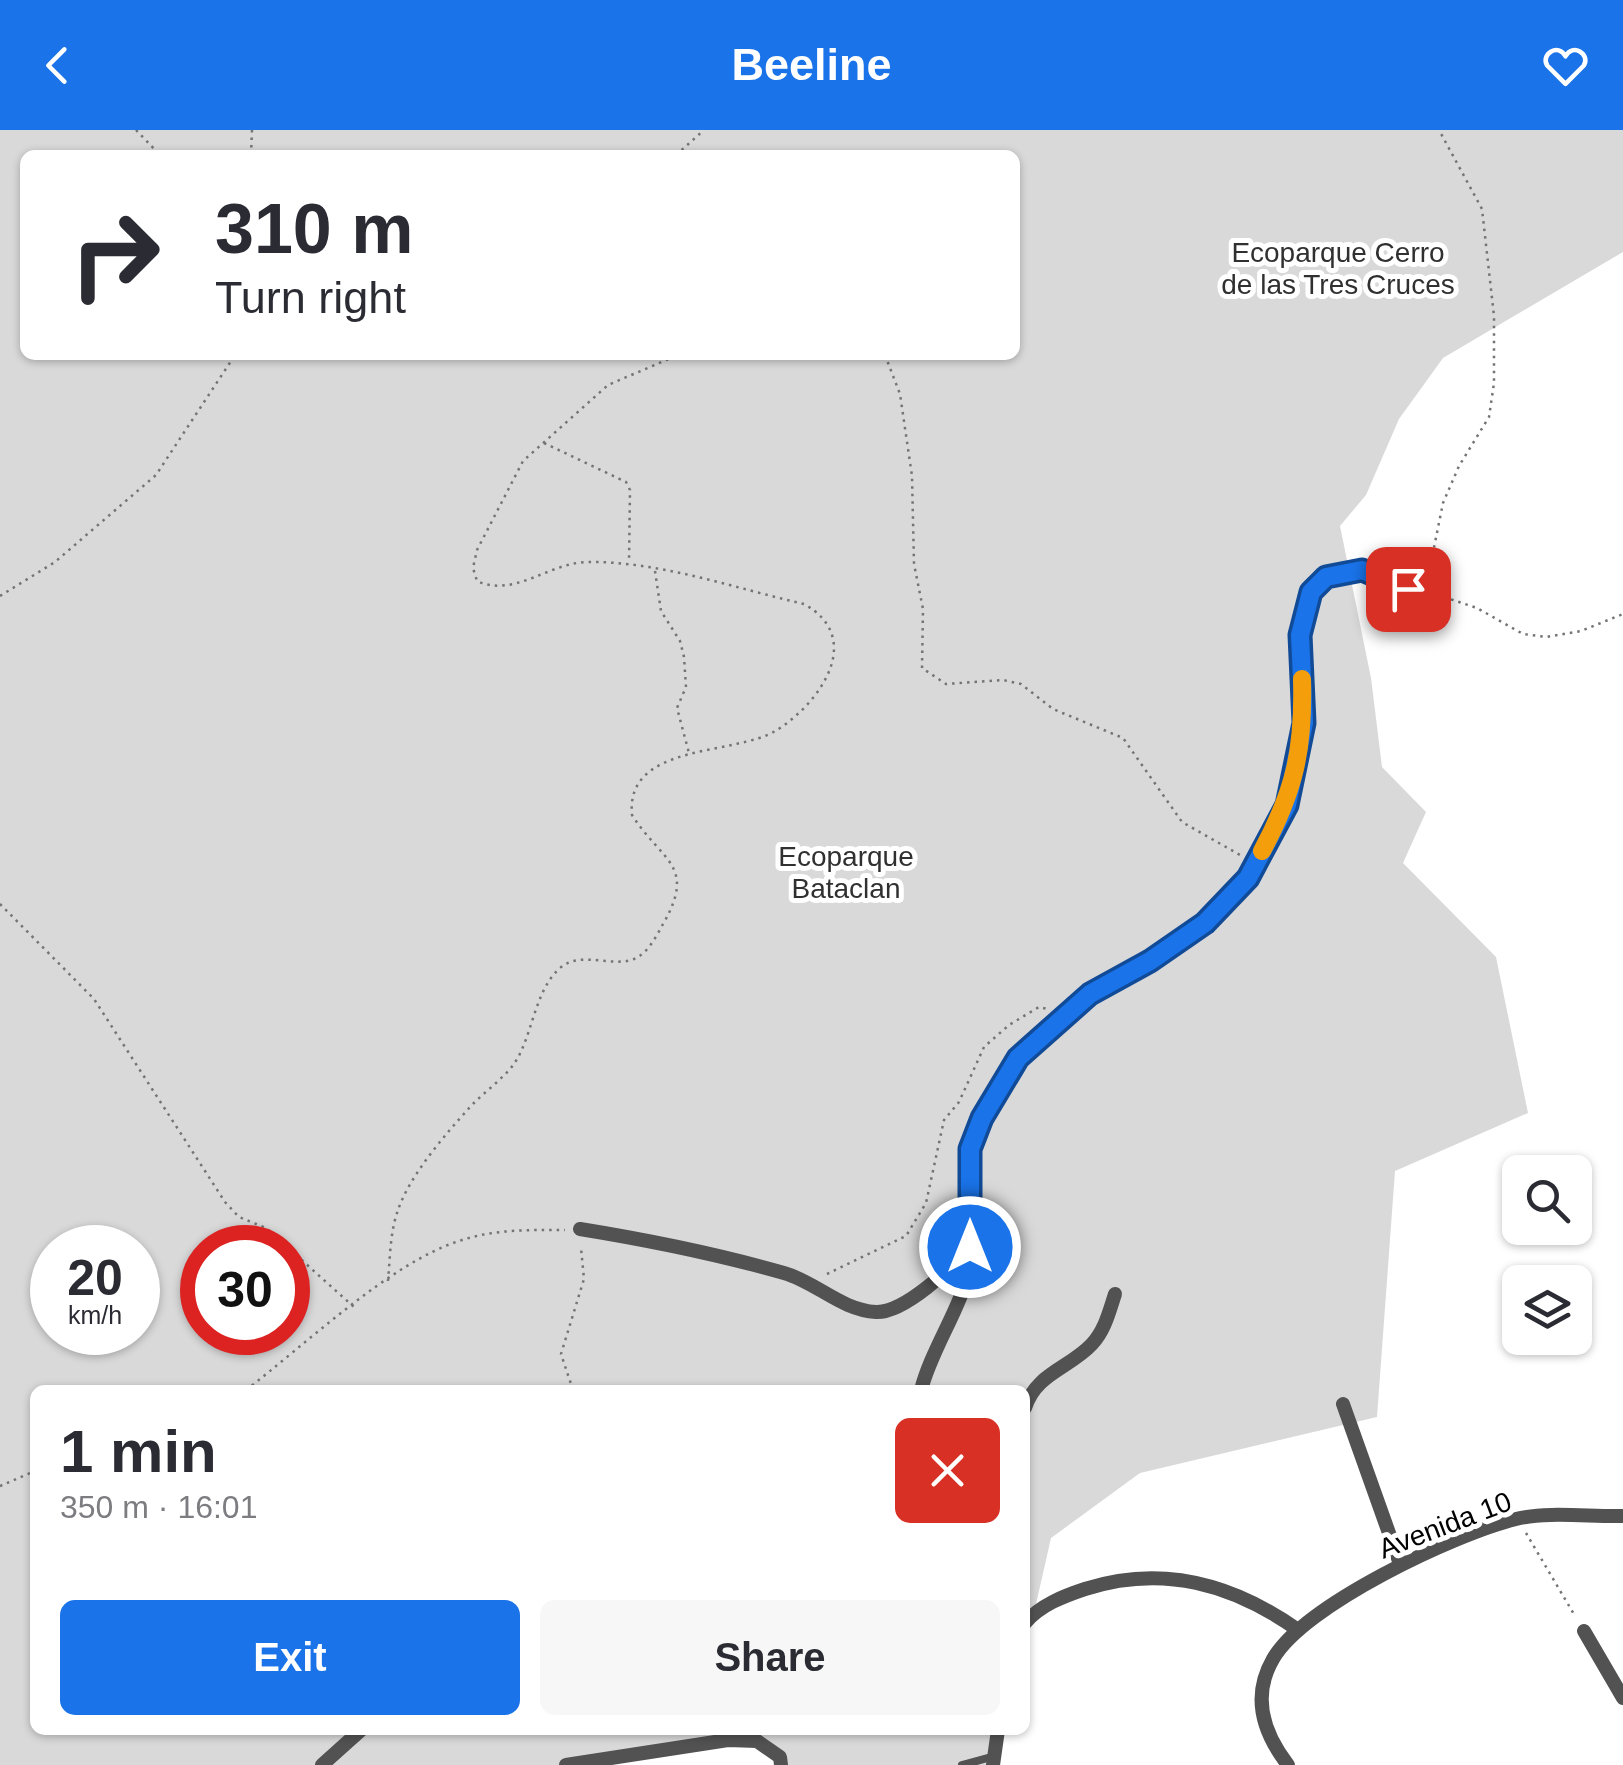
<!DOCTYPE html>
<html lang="en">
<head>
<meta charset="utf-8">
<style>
  body { margin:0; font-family:Arial,sans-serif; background:#f7f7f7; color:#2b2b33; height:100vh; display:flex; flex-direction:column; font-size:38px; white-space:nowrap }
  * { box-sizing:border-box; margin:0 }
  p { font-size:32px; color:#7c7c81 }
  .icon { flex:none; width:55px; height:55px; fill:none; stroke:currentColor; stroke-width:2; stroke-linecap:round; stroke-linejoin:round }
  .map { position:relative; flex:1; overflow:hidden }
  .panel { position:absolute; left:30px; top:1255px; width:1000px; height:350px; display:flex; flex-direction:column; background:#fff; border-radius:15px; box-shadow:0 2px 8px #0004 }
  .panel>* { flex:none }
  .hud { position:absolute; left:20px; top:20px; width:1000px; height:210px; border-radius:15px; box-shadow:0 2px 8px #0004; background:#fff; color:#2b2b33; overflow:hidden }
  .fabs { position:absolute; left:1502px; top:1025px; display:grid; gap:20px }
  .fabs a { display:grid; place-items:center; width:90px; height:90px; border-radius:15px; background:#fff; box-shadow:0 2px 8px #0004; font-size:50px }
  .speed { position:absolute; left:30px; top:1095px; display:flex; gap:20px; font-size:50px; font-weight:700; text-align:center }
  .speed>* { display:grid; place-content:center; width:130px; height:130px; border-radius:50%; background:#fff; box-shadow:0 2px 8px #0004; line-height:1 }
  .speed small { font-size:25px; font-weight:400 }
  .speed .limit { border:15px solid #d22; background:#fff; color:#111 }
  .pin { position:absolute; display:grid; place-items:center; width:85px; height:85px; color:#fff; margin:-42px; border-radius:20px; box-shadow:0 5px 15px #0006 }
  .me { position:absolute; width:110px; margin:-55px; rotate:0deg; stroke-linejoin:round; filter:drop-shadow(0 0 8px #0008) }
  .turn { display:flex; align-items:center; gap:35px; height:210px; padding:0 30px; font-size:45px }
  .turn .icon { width:130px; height:130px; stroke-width:2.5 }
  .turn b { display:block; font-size:70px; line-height:85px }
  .round { display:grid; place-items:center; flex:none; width:105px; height:105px; border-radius:15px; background:#f7f7f7 }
  .head { display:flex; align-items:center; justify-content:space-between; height:170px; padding:0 30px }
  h1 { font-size:60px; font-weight:700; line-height:75px }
  .button { display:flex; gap:20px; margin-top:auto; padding:20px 30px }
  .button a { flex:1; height:115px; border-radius:15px; background:#1a73e8; color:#fff; font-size:40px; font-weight:700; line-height:115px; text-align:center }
  .button a+a { background:#f7f7f7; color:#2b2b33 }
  header { display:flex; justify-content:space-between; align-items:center; height:130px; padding:0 30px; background:#1a73e8; color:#fff; font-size:45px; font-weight:700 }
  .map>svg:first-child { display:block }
  .green { fill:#d9d9d9; fill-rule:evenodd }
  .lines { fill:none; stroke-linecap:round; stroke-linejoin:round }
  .path { stroke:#747474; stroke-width:2.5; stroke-dasharray:2.5 5; stroke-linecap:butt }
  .lane { stroke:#525252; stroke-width:8 }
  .street { stroke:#525252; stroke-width:14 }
  .route-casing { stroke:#114b97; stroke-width:25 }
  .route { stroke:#1a73e8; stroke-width:18 }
  .slow { stroke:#f59e0b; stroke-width:18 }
  .labels { text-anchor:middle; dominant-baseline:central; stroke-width:10; stroke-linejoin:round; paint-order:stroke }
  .park-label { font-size:28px; fill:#303030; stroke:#fff }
  .street-label { font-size:28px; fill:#000; stroke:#fff }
</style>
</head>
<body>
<header><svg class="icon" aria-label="back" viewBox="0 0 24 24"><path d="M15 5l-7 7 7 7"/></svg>Beeline<svg class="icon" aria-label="heart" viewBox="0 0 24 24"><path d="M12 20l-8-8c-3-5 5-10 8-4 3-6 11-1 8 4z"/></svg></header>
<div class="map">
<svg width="1623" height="1635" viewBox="0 0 1623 1635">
  <rect width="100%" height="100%" fill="#fff"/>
  <!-- green -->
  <path class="green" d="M0,0h1623v122l-180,106 -44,61 -33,76 -26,31 31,152 11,89 44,45 -23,51 93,94 32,156 -133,58 -18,246 -237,56 -89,65 -17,75 -9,10v-233h-990v340h963l-5,35h-212l-23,-24 -192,24h-566zM25,25h990v200h-990zM52,1118h86v84h-86zM202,1118h86v84h-86z"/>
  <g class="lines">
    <!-- path -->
    <g class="path">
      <polyline points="136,0 160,25"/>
      <polyline points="251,25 252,0"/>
      <polyline points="676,25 704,0"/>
      <polyline points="465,225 484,225"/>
      <polyline points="885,225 900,264 912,346 914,434 923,479 922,538 946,554 1003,550 1021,554 1053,579 1123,608 1182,692 1240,725"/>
      <polyline points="544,313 626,352 630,360 629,432"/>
      <polyline points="655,441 661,481 680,511 684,527 686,557 677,578 689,623"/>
      <polyline points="1428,447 1443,373 1459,336 1489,287 1494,253 1494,186 1482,79 1439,0"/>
      <polyline points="0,466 55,432 156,345 235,225"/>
      <polyline points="1444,467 1477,478 1523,504 1546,507 1581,501 1623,484"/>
      <polyline points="0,774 94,869 225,1072 239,1087 266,1098 354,1177"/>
      <polyline points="827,1144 906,1106 926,1073 944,990 959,972 984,917 1009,895 1039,877 1048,879"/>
      <path d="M388,1151c2,-22 2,-47 9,-68 11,-36 48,-78 73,-106 14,-15 32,-27 44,-43 19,-28 20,-73 46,-96 21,-18 51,0 74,-9 14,-6 22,-22 29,-35 34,-59 -1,-62 -31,-109 -7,-73 104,-59 145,-85 44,-28 88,-92 27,-126 -70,-16 -145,-43 -217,-42 -39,1 -72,36 -110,19l-4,-13 4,-18 46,-89 85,-76 70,-30"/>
      <path d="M246,1260c59,-45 144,-127 213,-149 35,-12 70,-11 106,-11"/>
      <polyline points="573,1260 561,1224 584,1149 581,1118"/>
      <polyline points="0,1356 35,1341"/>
      <polyline points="1526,1403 1575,1486"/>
    </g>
    <!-- lane -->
    <polyline class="lane" points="962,1635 995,1626"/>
    <!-- street -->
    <g class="street">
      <path d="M580,1099c68,11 137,25 204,44 32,9 57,37 92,39 29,1 76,-45 94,-65"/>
      <path d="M921,1260c11,-43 42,-84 49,-126 6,-37 -5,-77 0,-114 5,-29 30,-71 49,-93 55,-61 122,-83 184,-132 30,-24 49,-56 67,-90 19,-35 28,-67 33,-107 5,-40 -19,-108 12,-140 34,-36 72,-3 112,4"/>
      <polyline points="1343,1274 1400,1434"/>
      <path d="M1025,1278c11,-35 45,-40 67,-64 13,-14 17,-32 23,-50"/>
      <path d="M1025,1493c15,-18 39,-27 60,-34 78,-25 148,-5 213,41"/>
      <polyline points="1584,1501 1623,1568"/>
      <polyline points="322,1635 361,1600"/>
      <polyline points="566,1635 728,1610 757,1611 780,1627 781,1635"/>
      <polyline points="993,1635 998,1600"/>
      <path d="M1288,1635c-24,-31 -37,-68 -15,-106 31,-54 182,-125 243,-140 32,-8 74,-2 107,-3"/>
    </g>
  </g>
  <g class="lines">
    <defs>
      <polyline id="route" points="970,1117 970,1019 982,988 1018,928 1090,864 1150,831 1205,793 1248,748 1287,675 1304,593 1300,505 1311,462 1326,447 1362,440 1408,459"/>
    </defs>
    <!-- route casing -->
    <use href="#route" class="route-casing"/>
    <!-- route -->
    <use href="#route" class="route"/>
    <!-- slow -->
    <path class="slow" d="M1262,721c33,-61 42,-103 40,-172"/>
  </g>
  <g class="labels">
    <!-- park labels -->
    <g class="park-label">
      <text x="1338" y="122">Ecoparque Cerro<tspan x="1338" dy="32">de las Tres Cruces</tspan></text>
      <text x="846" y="726">Ecoparque<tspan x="846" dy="32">Bataclan</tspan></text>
    </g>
    <!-- street labels -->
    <g class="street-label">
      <text transform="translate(1445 1395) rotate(-21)">Avenida 10</text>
    </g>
  </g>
</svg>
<div class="fabs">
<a><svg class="icon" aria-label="search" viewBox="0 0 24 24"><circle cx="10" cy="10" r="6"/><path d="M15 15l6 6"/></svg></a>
<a><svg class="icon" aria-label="layers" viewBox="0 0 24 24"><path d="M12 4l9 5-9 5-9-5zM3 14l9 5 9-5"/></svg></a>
</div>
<div class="speed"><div>20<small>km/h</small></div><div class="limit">30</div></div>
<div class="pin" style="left:1408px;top:459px;background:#d93025"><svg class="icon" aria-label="arrive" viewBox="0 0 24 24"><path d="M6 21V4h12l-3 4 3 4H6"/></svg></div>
<svg class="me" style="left:970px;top:1117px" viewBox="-20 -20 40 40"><circle r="17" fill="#1a73e8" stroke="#fff" stroke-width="3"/><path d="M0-11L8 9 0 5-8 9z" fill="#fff"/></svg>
<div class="hud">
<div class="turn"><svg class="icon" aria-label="right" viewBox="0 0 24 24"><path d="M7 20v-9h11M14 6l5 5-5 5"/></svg><div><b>310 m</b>Turn right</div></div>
</div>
<section class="panel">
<div class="head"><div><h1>1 min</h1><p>350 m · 16:01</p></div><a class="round" style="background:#d93025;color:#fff"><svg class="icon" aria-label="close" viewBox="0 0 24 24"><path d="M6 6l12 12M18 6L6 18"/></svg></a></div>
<div class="button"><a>Exit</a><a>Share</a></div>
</section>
</div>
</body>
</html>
